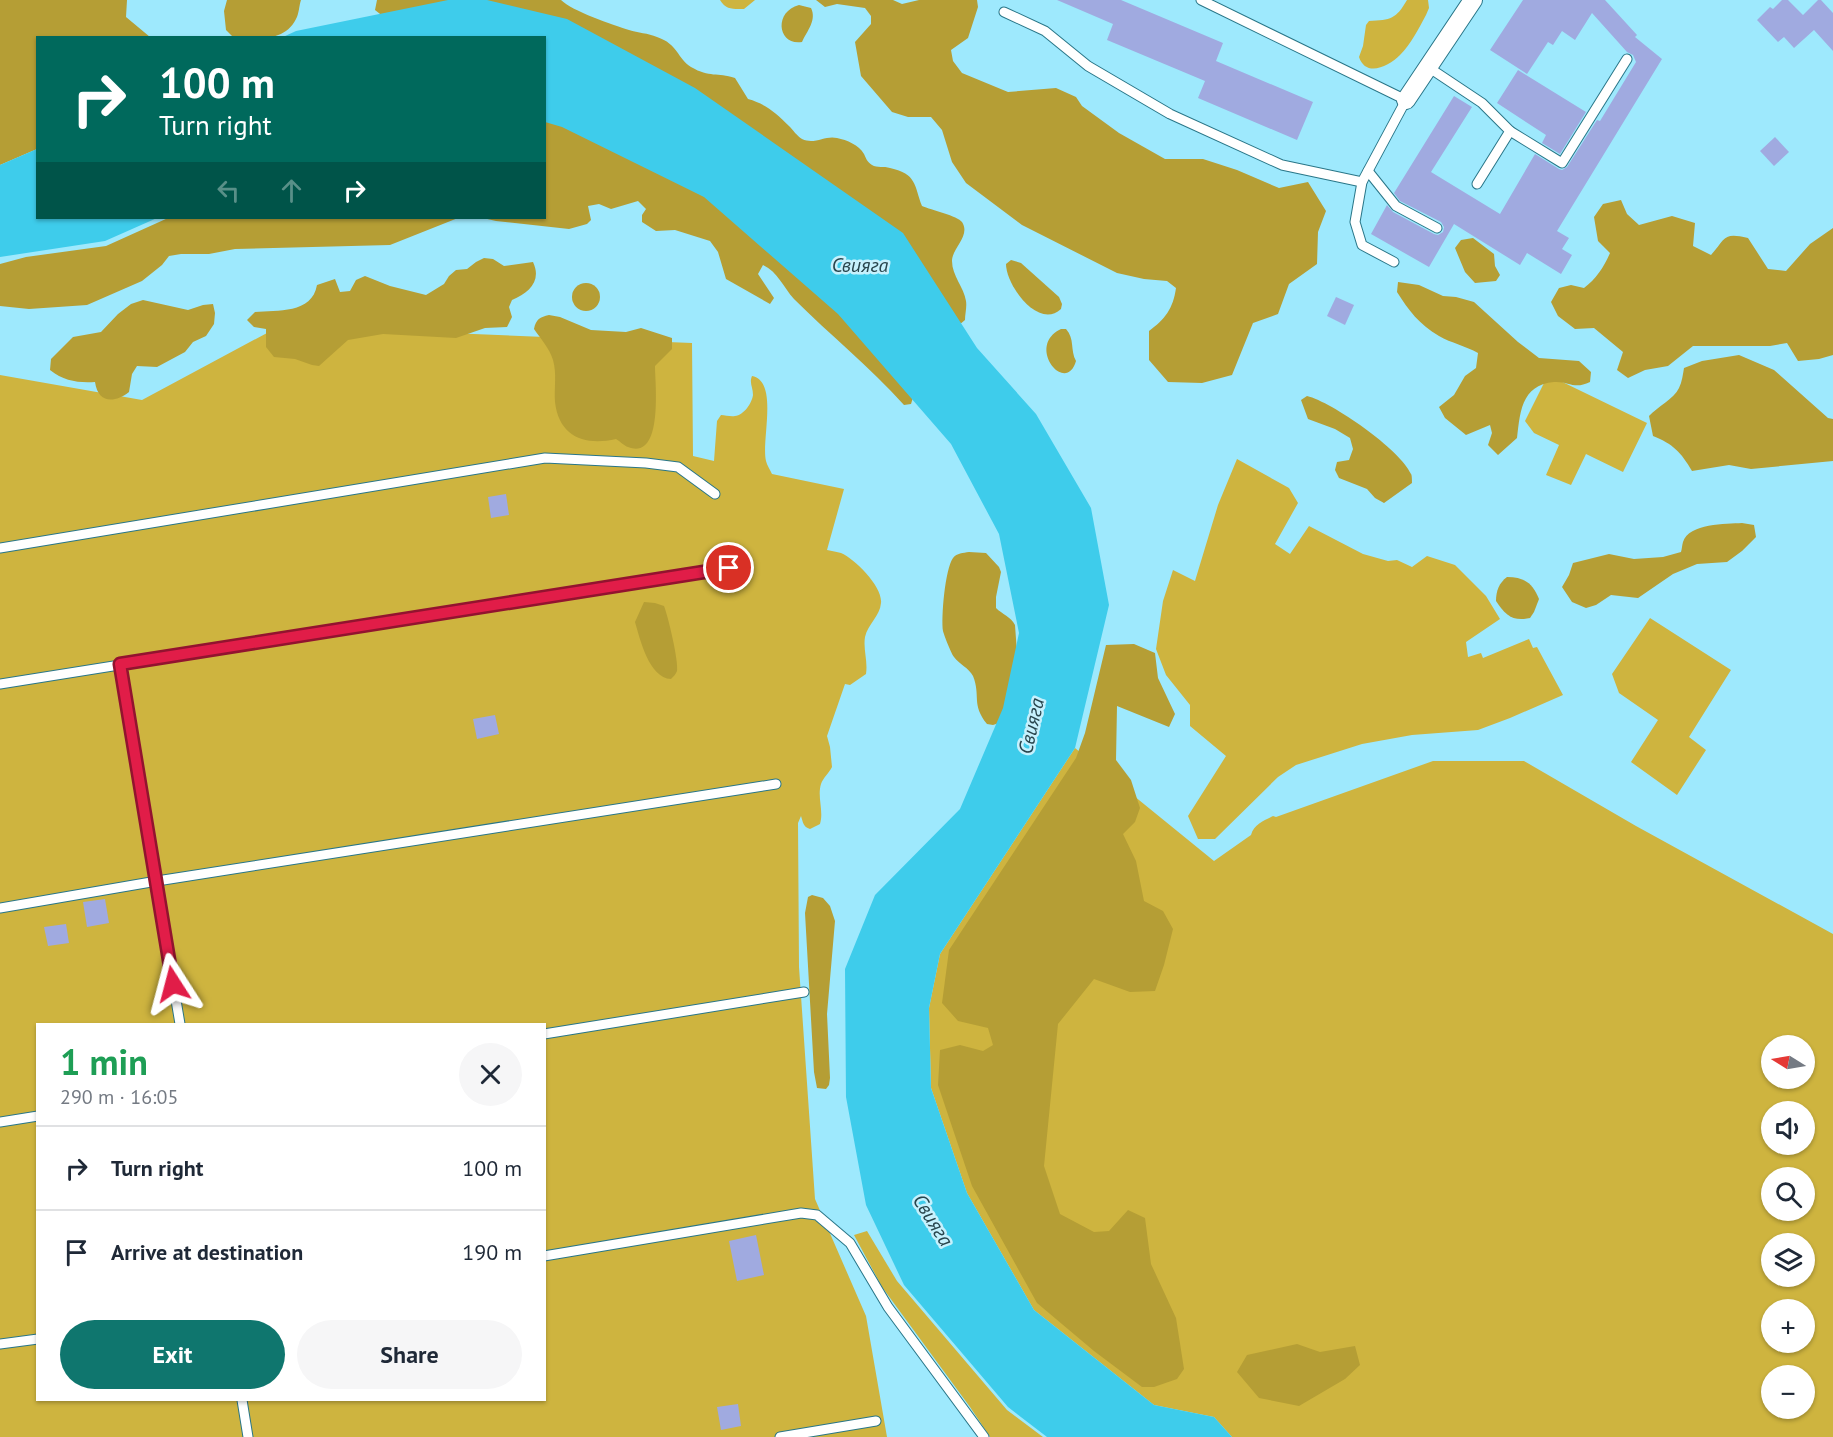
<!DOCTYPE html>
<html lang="en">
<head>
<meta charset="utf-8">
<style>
  body { margin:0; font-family:"PT Sans",sans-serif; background:#f6f6f7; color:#1f2937; height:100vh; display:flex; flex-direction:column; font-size:22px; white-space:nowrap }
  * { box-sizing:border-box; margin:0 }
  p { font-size:20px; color:#747a83 }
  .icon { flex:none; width:33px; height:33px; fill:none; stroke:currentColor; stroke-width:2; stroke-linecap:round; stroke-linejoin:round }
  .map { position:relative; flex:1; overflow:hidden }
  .side { position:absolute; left:36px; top:1023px; width:510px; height:378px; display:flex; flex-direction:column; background:#fff; border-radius:0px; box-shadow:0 2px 4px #0004 }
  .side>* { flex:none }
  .hud { position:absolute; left:36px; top:36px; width:510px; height:183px; border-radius:0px; box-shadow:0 2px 4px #0004; background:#00695c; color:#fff; overflow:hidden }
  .needle { width:39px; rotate:281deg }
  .tools { position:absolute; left:1761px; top:1035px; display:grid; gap:12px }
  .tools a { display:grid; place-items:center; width:54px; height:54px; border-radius:50%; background:#fff; box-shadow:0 2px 4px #0004; font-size:30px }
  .pin { position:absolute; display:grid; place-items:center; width:51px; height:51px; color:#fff; margin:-26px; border:3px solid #fff; border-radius:50%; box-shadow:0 2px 6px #0007 }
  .me { position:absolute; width:66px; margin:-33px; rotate:351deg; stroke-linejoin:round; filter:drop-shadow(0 0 4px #0008) }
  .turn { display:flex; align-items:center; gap:21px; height:126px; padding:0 24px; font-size:27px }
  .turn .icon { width:78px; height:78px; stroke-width:2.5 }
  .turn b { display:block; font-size:42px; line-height:51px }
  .lanes { display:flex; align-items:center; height:57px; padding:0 24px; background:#0003; justify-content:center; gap:30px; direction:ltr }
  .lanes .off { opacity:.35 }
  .round { display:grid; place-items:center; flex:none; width:63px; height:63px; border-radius:32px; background:#f6f6f7 }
  .head { display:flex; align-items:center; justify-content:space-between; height:102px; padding:0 24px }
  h1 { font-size:36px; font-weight:800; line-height:45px; color:#1e9e55 }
  .button { display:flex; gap:12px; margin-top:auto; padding:12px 24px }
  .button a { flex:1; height:69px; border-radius:36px; background:#0f766e; color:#fff; font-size:24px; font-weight:800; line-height:69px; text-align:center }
  .button a+a { background:#f6f6f7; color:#1f2937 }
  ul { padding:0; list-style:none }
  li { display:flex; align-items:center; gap:18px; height:84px; padding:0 24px; border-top:2px solid #e0e1e3 }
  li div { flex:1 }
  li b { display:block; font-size:22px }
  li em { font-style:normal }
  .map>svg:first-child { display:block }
  .green { fill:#ceb43f; fill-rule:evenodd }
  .forest { fill:#b59e35 }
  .water { fill:#3ecceb }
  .building { fill:#a0aae0 }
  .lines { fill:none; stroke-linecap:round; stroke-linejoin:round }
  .service-casing { stroke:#297688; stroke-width:11 }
  .minor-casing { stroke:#297688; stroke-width:20 }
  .service { stroke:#fff; stroke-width:9 }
  .minor { stroke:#fff; stroke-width:18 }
  .route-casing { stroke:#92132f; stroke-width:15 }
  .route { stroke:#e11d48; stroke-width:10 }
  .labels { text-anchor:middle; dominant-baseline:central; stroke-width:5; stroke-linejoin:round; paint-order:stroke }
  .water-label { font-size:20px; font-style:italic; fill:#28454d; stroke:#c6f1fd }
</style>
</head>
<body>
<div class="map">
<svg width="1833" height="1437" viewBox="0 0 1833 1437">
  <rect width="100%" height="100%" fill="#9ee9fd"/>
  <!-- green -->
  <g class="green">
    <path d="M720,0h35l-11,9c-11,0 -18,1 -24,-9z"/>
    <path d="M1407,0h21l1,8 -3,7c-7,13 -15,29 -26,40 -11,11 -34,23 -41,2l4,-11 3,-21 3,-4c22,-1 27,-2 38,-21z"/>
    <path d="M280,326l412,17 1,113 21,5 3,-40 4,-6c4,0 10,2 14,1 9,-1 17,-13 18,-21 0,-8 -4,-12 -1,-19 27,5 9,65 14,85 1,4 4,9 6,13l72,15 -17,61c5,1 10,2 14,3 14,6 42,34 40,50 -1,13 -13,21 -16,34 -2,12 3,24 1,37l-16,11 -5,-1 -18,52 3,11 2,20c-3,6 -9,11 -11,17 -4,13 3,27 -1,40l-10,5c-7,-2 -7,-7 -9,-13l-3,7 1,144 16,232 51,117 21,121h-887v-1062l142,25zM38,1024h506v376h-506z"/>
    <polygon points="1548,375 1647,423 1623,472 1586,454 1571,485 1546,475 1559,445 1534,433 1525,421"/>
    <polygon points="1237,459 1289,488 1298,503 1275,544 1290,554 1309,526 1363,554 1388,561 1397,560 1412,567 1427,556 1455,565 1486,596 1500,619 1466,642 1468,657 1481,653 1483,658 1529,639 1533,648 1537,647 1563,695 1510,718 1478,730 1412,735 1362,744 1296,765 1278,777 1215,839 1198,839 1188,816 1226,756 1190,726 1190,705 1166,675 1156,649 1163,601 1173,570 1195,581 1218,505"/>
    <polygon points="1650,618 1731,670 1689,737 1706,750 1677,795 1631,762 1658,720 1619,693 1612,674"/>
    <path d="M1075,748l139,113 37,-26c3,-11 13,-14 22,-19l3,1 157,-56h91l112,65 197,108v503h-601l-18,-20 -60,-12 -120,-95 -67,-117 -36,-105 -2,-80 11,-54zM1772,1046h32v32h-32zM1772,1112h32v32h-32zM1772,1178h32v32h-32zM1772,1244h32v32h-32zM1772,1310h32v32h-32zM1772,1376h32v32h-32z"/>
    <polygon points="867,1231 897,1281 1007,1410 1043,1437 990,1437 970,1407 882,1287 854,1235"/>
  </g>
  <!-- forest -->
  <g class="forest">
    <polygon points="0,0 127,0 126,17 150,37 38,38 37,149 0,165"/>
    <path d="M227,0h74c-2,6 -2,14 -5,19 -12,24 -40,19 -62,19l-8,-8 -2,-19z"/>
    <path d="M377,0h184c11,11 52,25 68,30 9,3 19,3 28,7 21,7 20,21 34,30 19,11 26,5 44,11l13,21c18,5 28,14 41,27 4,4 8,10 13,13 13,6 23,-4 35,-1 10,2 22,7 27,16 2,4 3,8 8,11 5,3 12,1 18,3 27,6 24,17 32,38 9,4 36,10 40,16 9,14 -10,26 -10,39 0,15 12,26 14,40 1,6 -1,13 -1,19l-6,5 -391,-299 -179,-5 -14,-11z"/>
    <path d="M816,0h77l9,4 17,-4h58l1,7 -10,31 -17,12 2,11 9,12 46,19 48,-4 20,9 6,9 37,27 46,26h38l34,11 42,18 29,-6 18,29 -8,21 -1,32 -28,20 -11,30 -25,9 -21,52 -30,8 -34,-1 -19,-22v-29c16,-12 24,-22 27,-43l-9,-7 -23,-2 -27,-6 -95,-48 -56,-42 -14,-21 -10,-32 -11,-13h-23l-16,-5 -31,-36 -6,-34 16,-18v-8l-6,-8 -28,-4 -12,3z"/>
    <path d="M799,5l12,3c6,12 -4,23 -9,34 -24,4 -29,-30 -3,-37z"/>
    <path d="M545,114l168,87 95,71 107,119 -4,13 -7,1c-34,-38 -74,-70 -110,-106 -11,-12 -16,-27 -31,-34l-5,9 16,24 -4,6 -44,-25 -8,-27 -8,-11 -35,-11 -19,1 -14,-9v-7l4,-6 -8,-8 -27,8 -12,-5 -11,2 3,14 -4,4 -18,5 -73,-8 -13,-3h61z"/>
    <path d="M1621,200l6,14 12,11 33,-9 23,7 -2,23 18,9c15,-17 12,-23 37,-17l20,31 18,2 24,-27 23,-16v127l-14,4 -21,2 -11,-18 -17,3h-77l-25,20 -23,4 -17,8 -11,-8 6,-18 -29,-24 -19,1 -17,-13 -7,-14 8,-14 12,-3 13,3c12,-9 20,-21 26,-35l-12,-12 -4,-24 9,-13z"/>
    <polygon points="168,218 458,218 390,245 235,249 209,254 181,254 169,256 162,265 142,281 87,305 29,309 0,306 0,264 26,257 106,246"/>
    <polygon points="1473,238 1494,254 1495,266 1500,275 1496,281 1475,283 1465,272 1455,248 1461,240"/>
    <path d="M484,258l9,1 11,7 29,-4c9,19 -4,31 -21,38l-3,7 3,10 -5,10 -22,1 -29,10 -73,-4 -35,6 -29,26 -7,-1 -17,-6 -21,-2 -8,-10v-18l-12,-2 -7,-7 8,-8c22,-2 57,2 62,-27l18,-6 5,13 10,-1 6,-11 9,-4 25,10 36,9 18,-11 5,-8 7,-6 11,-1 9,-7z"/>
    <path d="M1011,260l10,3 38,34 3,7 -1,5c-23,21 -55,-24 -55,-45z"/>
    <path d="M1398,282l21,3 24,11 13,1 18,5 44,40 21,16 40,3 12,11 -1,10c-16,8 -21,-1 -36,0 -33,3 -34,31 -37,56l-19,17 -10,-10 4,-12 -2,-8 -24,10 -21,-17 -6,-11 15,-12 11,-19 11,-8 2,-15c-12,-7 -27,-10 -39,-17 -20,-12 -30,-25 -42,-44z"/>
    <circle cx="586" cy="297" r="14"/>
    <path d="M143,300l45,10 15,-5 10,-1 2,9 -1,11 -8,12 -13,6 -8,10 -28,15 -20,-1 -5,8 -3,18c-14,11 -31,12 -34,-10 -17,1 -31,-1 -45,-12l1,-11 22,-22 28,-5 17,-18 13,-10z"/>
    <path d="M549,315l11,2 31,13 35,2 15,-4 31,10v11l-17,17c0,17 9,95 -27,81 -4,-1 -8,-6 -12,-8 -31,7 -57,-2 -61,-37 -1,-14 2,-28 -2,-42 -3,-11 -13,-22 -19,-31 2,-10 6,-12 15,-14z"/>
    <path d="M1061,329h5c9,10 4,21 10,32 -10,35 -51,-15 -15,-32z"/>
    <path d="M1739,355l35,15 54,48 5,1v42l-82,8 -22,-4 -37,6c-11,-19 -19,-27 -39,-35l-4,-20c8,-9 25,-17 30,-28 3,-6 4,-14 5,-20l18,-7z"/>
    <path d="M1307,396c25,6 94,54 104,78 1,1 1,7 1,9l-28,20 -9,-5 -8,-9 -28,-11 -4,-8 2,-8 12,-2 4,-11 -3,-11 -15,-9 -27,-10 -7,-19z"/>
    <path d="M1742,523l12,2 2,12 -14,14 -15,11 -30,2 -24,10 -35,24 -27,-3 -15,10 -10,3 -14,-6 -10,-15 7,-12 4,-12 36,-9 25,5 29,-2 18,-5c1,-3 1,-7 2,-10 6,-19 43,-18 59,-19z"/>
    <path d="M969,552l17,1 13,14 2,5 -5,25v11c6,6 15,9 19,17l3,42 -16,55 -9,3 -6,-1c-16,-20 -6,-28 -14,-48 -4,-8 -14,-12 -19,-19 -3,-4 -10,-22 -11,-26 -2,-13 2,-62 10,-73 4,-5 10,-5 16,-6z"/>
    <path d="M1507,577c18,0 26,7 32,22l-5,13 -4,6c-17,4 -25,-3 -34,-17 0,-10 3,-18 11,-24z"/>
    <path d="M644,602l11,1 9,3c4,10 15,56 13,65 -1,3 -4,6 -6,8 -22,-1 -31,-40 -36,-57z"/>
    <polygon points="1134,644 1155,653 1158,678 1175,714 1169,727 1117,706 1116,760 1131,780 1140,808 1135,822 1123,834 1136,861 1144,901 1163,911 1173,929 1164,965 1155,991 1130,992 1094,979 1058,1024 1044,1166 1060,1214 1094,1232 1109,1231 1128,1210 1145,1218 1151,1264 1176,1318 1184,1369 1177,1379 1154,1387 1142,1387 1094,1351 1037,1303 972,1186 938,1085 940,1050 960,1045 983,1051 993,1045 988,1028 958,1021 942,1003 949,950 1076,758 1085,733 1106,645"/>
    <polygon points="812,895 823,898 830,906 835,921 827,1014 830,1078 829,1085 826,1089 817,1088 814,1072 805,913 808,897"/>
    <polygon points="1297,1344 1320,1352 1355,1346 1360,1365 1345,1379 1299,1406 1259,1398 1237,1372 1247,1355"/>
  </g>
  <!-- water -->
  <g class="water">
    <polygon points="448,0 487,0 567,19 695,88 903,233 977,348 1036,414 1091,508 1109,605 1075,748 940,954 929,1008 931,1088 967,1193 1034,1310 1154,1405 1214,1417 1232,1437 1047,1437 1008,1407 904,1285 866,1205 846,1097 845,969 875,895 960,809 1003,708 1019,633 999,534 951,444 838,314 704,197 562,127 545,122 544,38 283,37 296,31"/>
    <polygon points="37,149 38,218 157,218 105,241 0,257 0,165"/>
  </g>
  <!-- building -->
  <g class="building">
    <polygon points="1057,0 1121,0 1223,43 1216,61 1313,102 1297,140 1198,98 1205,81 1107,40 1113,24"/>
    <polygon points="1523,0 1605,0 1637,35 1635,37 1662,59 1557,231 1569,238 1562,249 1572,255 1561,274 1527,253 1520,265 1454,224 1429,267 1371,234 1387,205 1393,212 1434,234 1438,235 1443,232 1444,227 1441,222 1400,201 1394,193 1454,96 1472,107 1431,172 1500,214 1535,154 1559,169 1562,170 1567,167 1597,120 1600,121 1636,62 1633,55 1627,52 1592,13 1575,40 1562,31 1553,45 1548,42 1527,74 1490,50"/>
    <polygon points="1782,0 1788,0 1803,15 1818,0 1821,0 1833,13 1833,51 1814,30 1794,48 1784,37 1778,42 1757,20 1770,7 1773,9"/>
    <polygon points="1518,70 1586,112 1560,154 1542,143 1546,135 1497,103"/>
    <polygon points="1775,137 1789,152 1774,166 1760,151"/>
    <polygon points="1336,297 1354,305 1345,325 1327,316"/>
    <polygon points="506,494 509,515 491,518 488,497"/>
    <polygon points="495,715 499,734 477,739 473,719"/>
    <polygon points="105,899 109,923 87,927 83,902"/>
    <polygon points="66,924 69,943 48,946 44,927"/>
    <polygon points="756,1235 764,1275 737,1281 729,1241"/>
    <polygon points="738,1404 741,1426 721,1430 717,1407"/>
  </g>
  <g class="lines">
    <defs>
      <g id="service">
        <polyline points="1201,0 1406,100 1362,182 1355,222 1362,245 1394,262"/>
        <polyline points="1004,12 1045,31 1088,66 1170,114 1282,165 1362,182"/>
        <polyline points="1428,67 1482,103 1510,131 1477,184"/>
        <polyline points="1510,131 1562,163 1627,59"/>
        <polyline points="1368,171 1396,206 1437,228"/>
        <polyline points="0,548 545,458 646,463 678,467 715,494"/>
        <polyline points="120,665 180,1024"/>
        <polyline points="0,684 729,568"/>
        <polyline points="0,908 157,881 776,784"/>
        <polyline points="544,1034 804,992"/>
        <polyline points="0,1122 38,1116"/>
        <polyline points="544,1256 801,1213 817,1215 850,1243 888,1307 984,1437"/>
        <polyline points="0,1344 38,1339"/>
        <polyline points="242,1400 248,1437"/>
        <polyline points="780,1437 876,1421"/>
      </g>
      <polyline id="minor" points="1406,100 1473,0"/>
    </defs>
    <!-- service casing -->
    <use href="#service" class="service-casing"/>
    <!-- minor casing -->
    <use href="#minor" class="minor-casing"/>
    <!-- service -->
    <use href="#service" class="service"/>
    <!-- minor -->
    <use href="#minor" class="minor"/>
  </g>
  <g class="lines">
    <defs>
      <polyline id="route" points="173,984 120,664 729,568"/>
    </defs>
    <!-- route casing -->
    <use href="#route" class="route-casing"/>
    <!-- route -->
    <use href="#route" class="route"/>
  </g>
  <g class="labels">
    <!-- water labels -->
    <g class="water-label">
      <text x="860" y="265">Свияга</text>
      <text transform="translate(1031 726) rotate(-77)">Свияга</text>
      <text transform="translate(933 1220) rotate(58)">Свияга</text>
    </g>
  </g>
</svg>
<div class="tools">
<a><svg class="needle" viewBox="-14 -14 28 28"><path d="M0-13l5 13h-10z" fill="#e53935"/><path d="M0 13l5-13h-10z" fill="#747a83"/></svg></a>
<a><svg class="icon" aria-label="sound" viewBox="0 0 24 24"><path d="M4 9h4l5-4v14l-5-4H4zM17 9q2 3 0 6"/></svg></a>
<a><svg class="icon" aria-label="search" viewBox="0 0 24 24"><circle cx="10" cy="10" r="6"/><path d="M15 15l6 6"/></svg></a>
<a><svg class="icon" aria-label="layers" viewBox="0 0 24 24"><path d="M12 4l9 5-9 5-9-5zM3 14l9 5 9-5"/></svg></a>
<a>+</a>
<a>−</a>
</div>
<div class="pin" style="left:729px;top:568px;background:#d93025"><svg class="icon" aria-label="arrive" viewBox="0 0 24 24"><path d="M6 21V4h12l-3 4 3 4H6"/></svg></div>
<svg class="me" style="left:173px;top:984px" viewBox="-20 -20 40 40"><path d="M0-17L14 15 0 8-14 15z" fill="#e11d48" stroke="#fff" stroke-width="4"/></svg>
<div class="hud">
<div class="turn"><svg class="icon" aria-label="right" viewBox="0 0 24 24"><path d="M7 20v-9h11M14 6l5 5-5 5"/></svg><div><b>100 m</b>Turn right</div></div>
<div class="lanes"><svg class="icon off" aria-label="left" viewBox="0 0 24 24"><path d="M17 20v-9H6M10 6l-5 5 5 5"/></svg><svg class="icon off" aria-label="ahead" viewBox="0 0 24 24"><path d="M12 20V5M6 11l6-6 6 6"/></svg><svg class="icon" aria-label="right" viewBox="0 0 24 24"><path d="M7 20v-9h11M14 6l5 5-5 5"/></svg></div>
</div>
<section class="side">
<div class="head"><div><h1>1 min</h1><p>290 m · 16:05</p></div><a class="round"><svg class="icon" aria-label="close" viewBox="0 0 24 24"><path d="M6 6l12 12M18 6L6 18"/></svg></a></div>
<ul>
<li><svg class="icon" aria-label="right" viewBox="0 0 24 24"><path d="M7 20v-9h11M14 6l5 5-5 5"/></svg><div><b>Turn right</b></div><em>100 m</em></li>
<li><svg class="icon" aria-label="arrive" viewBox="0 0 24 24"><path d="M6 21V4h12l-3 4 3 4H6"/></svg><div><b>Arrive at destination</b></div><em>190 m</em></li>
</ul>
<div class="button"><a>Exit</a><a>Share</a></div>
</section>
</div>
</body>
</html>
